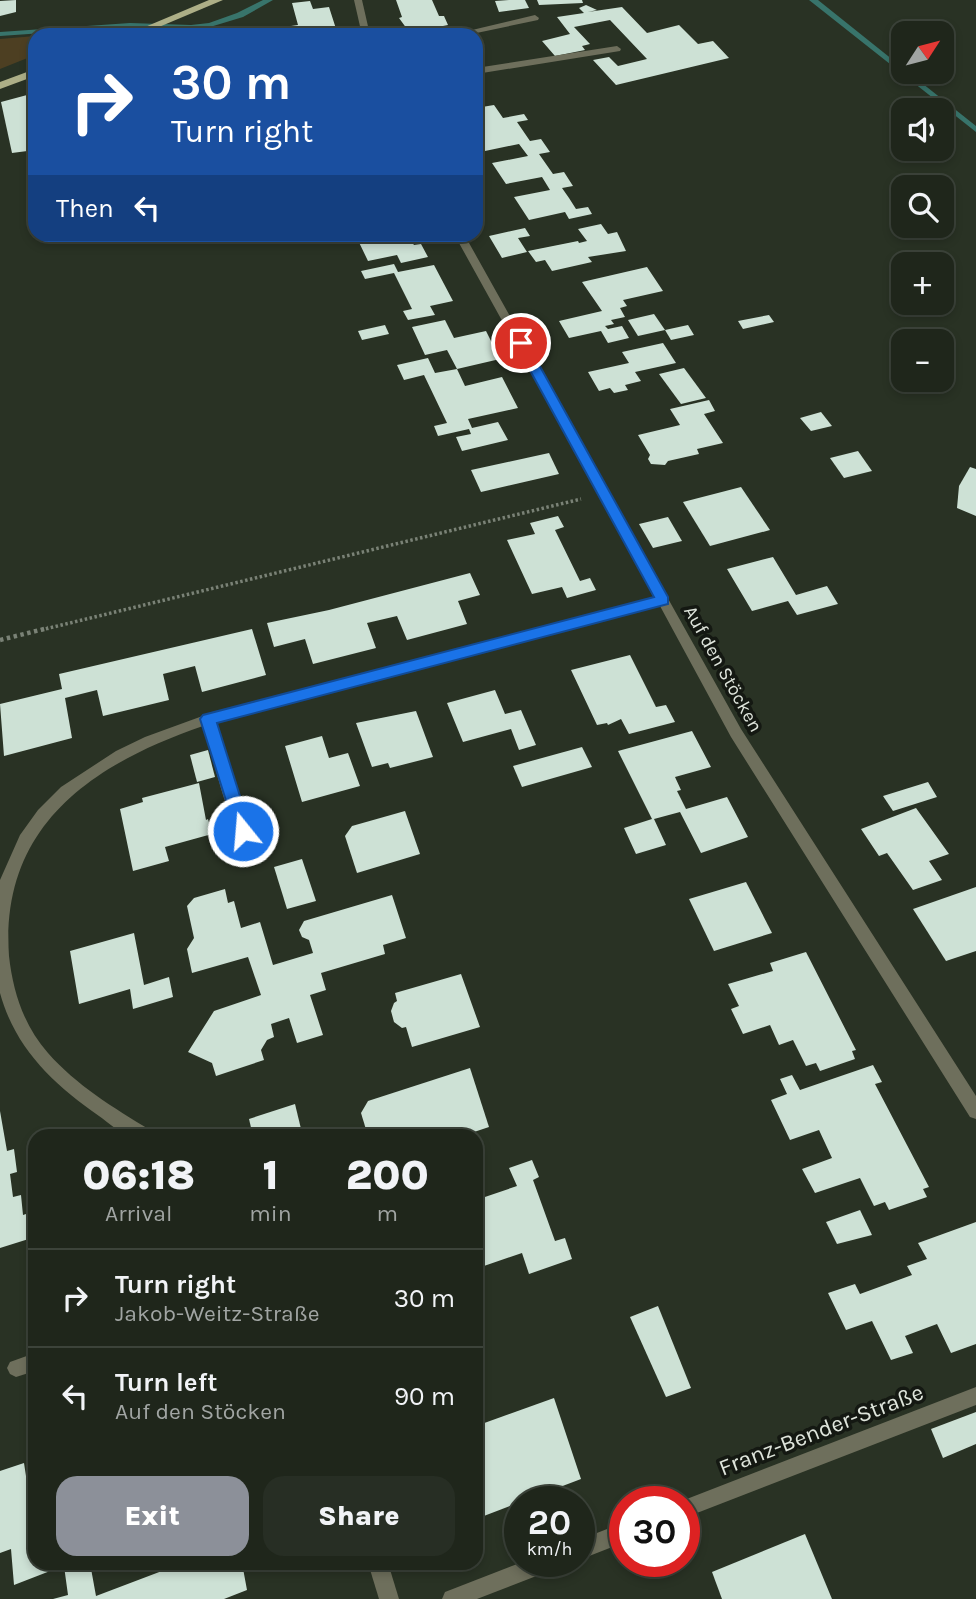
<!DOCTYPE html>
<html lang="en">
<head>
<meta charset="utf-8">
<style>
  body { margin:0; font-family:Karla,sans-serif; background:#272e24; color:#f1f3f6; height:100vh; display:flex; flex-direction:column; font-size:26px; white-space:nowrap }
  * { box-sizing:border-box; margin:0 }
  p { font-size:23px; color:#a1a5a3 }
  .icon { flex:none; width:38px; height:38px; fill:none; stroke:currentColor; stroke-width:2; stroke-linecap:round; stroke-linejoin:round }
  .map { position:relative; flex:1; overflow:hidden }
  .details { position:absolute; left:28px; top:1129px; width:455px; height:441px; display:flex; flex-direction:column; background:#1f261b; border-radius:21px; box-shadow:0 4px 10px #0003,0 0 0 2px #3c433a }
  .details>* { flex:none }
  .guide { position:absolute; left:28px; top:28px; width:455px; height:214px; border-radius:21px; box-shadow:0 4px 10px #0003,0 0 0 2px #3c433a; background:#1a4fa0; color:#fff; overflow:hidden }
  .needle { width:46px; rotate:54deg }
  .buttons { position:absolute; left:891px; top:21px; display:grid; gap:14px }
  .buttons a { display:grid; place-items:center; width:63px; height:63px; border-radius:14px; background:#1f261b; box-shadow:0 4px 10px #0003,0 0 0 2px #3c433a; font-size:35px }
  .speed { position:absolute; left:504px; top:1486px; display:flex; gap:14px; font-size:35px; font-weight:700; text-align:center }
  .speed>* { display:grid; place-content:center; width:91px; height:91px; border-radius:50%; background:#1f261b; box-shadow:0 4px 10px #0003,0 0 0 2px #3c433a; line-height:1 }
  .speed small { font-size:18px; font-weight:400 }
  .speed .limit { border:10px solid #d22; background:#fff; color:#111 }
  .pin { position:absolute; display:grid; place-items:center; width:60px; height:60px; color:#fff; margin:-30px; border:4px solid #fff; border-radius:50%; box-shadow:0 2px 7px #0007 }
  .me { position:absolute; width:77px; margin:-38px; rotate:343deg; stroke-linejoin:round; filter:drop-shadow(0 0 5px #0008) }
  .turn { display:flex; align-items:center; gap:24px; height:147px; padding:0 28px; font-size:32px }
  .turn .icon { width:91px; height:91px; stroke-width:2.5 }
  .turn b { display:block; font-size:49px; line-height:60px }
  .then { display:flex; align-items:center; height:66px; padding:0 28px; background:#0003; gap:14px; font-size:26px }
  .eta { display:flex; justify-content:space-evenly; align-items:center; height:119px; text-align:center }
  .eta b { font-size:42px; font-weight:800; line-height:49px }
  .cta { display:flex; gap:14px; margin-top:auto; padding:14px 28px }
  .cta a { flex:1; height:80px; border-radius:21px; background:#8c9099; color:#fff; font-size:28px; font-weight:800; line-height:80px; text-align:center }
  .cta a+a { background:#272e24; color:#f1f3f6 }
  ul { padding:0; list-style:none }
  li { display:flex; align-items:center; gap:21px; height:98px; padding:0 28px; border-top:2px solid #3c433a }
  li div { flex:1 }
  li b { display:block; font-size:26px }
  li em { font-style:normal }
  .map>svg:first-child { display:block }
  .green { fill:#4d3f22 }
  .lines { fill:none; stroke-linecap:round; stroke-linejoin:round }
  .stream { fill:#38746b; fill-rule:evenodd }
  .building { fill:#cde1d5 }
  .path-far2 { stroke:#7a8276; stroke-width:2.5; stroke-dasharray:2.5 2.5; stroke-linecap:butt }
  .path-far1 { stroke:#7a8276; stroke-width:3.5; stroke-dasharray:2.5 2.5; stroke-linecap:butt }
  .path { stroke:#7a8276; stroke-width:4.5; stroke-dasharray:3.5 3.5; stroke-linecap:butt }
  .lane { fill:#6e6f5c; fill-rule:evenodd }
  .street { fill:#6e6f5c; fill-rule:evenodd }
  .primary { fill:#adaf87; fill-rule:evenodd }
  .route { fill:#1a73e8; stroke:#114b97; stroke-width:2 }
  .labels { text-anchor:middle; dominant-baseline:central; stroke-width:7; stroke-linejoin:round; paint-order:stroke }
  .street-label { font-size:19px; fill:#dfe5dc; stroke:#141812 }
  .near-street-label { font-size:23px; fill:#dfe5dc; stroke:#141812 }
</style>
</head>
<body>
<div class="map">
<svg width="976" height="1599" viewBox="0 0 976 1599">
  <rect width="100%" height="100%" fill="#293224"/>
  <!-- green -->
  <polygon class="green" points="35,36 35,55 0,69 0,39"/>
  <g class="lines">
    <!-- stream -->
    <g class="stream">
      <polygon points="263,0 273,0 243,17 210,27 191,29 130,27 0,36 0,32 130,23 191,25 209,23 237,13"/>
      <polygon points="809,0 818,0 903,68 903,72 908,72 976,126 976,132"/>
    </g>
  </g>
  <!-- building -->
  <g class="building">
    <polygon points="16,0 16,12 0,16 0,1"/>
    <polygon points="396,0 432,0 439,16 444,16 448,25 443,26 447,34 405,35 403,30 407,29 399,18 402,17"/>
    <polygon points="509,0 525,0 529,8 499,12 495,1"/>
    <polygon points="537,0 582,0 583,3 539,5"/>
    <polygon points="310,1 313,9 329,7 338,35 287,35 284,27 298,25 292,3"/>
    <polygon points="586,5 597,10 588,12 622,7 647,33 679,25 698,44 713,41 729,58 616,85 593,60 609,57 618,66 647,59 610,20 574,27 590,44 582,46 585,50 555,56 542,41 570,34 557,17 584,13 579,8"/>
    <polygon points="27,95 35,150 12,153 1,102"/>
    <polygon points="476,98 482,107 494,105 503,118 524,114 528,120 517,122 530,141 541,139 550,152 539,154 553,174 564,172 573,186 562,188 569,198 576,209 588,207 592,214 569,219 565,212 529,220 514,197 550,190 542,177 506,184 492,163 528,156 519,144 485,151 476,137 476,130 483,128 476,118"/>
    <polygon points="601,224 608,234 617,232 626,251 588,257 592,262 552,271 545,260 536,262 528,251 578,241 579,243 587,241 578,229"/>
    <polygon points="525,228 530,236 518,238 527,252 502,258 489,236"/>
    <polygon points="355,234 415,234 408,237 414,245 421,244 428,257 401,263 397,255 368,261"/>
    <polygon points="394,264 398,272 434,265 453,301 430,306 435,315 408,320 403,311 412,309 394,273 365,279 361,271"/>
    <polygon points="647,267 663,291 623,300 627,306 620,308 625,317 611,320 614,324 605,326 608,329 622,326 629,338 608,343 601,331 569,338 559,321 602,311 582,282"/>
    <polygon points="654,314 665,330 638,336 628,320"/>
    <polygon points="769,315 774,322 743,329 738,321"/>
    <polygon points="445,320 454,338 486,331 500,359 457,369 465,386 502,377 518,408 468,419 472,428 498,422 508,440 462,451 456,437 471,434 469,429 438,436 434,426 447,423 424,375 404,380 397,365 428,358 435,373 457,369 447,350 425,355 412,327"/>
    <polygon points="385,325 389,334 362,340 358,331"/>
    <polygon points="688,325 694,335 671,340 665,330"/>
    <polygon points="663,343 676,363 635,372 641,381 625,385 628,390 614,393 610,388 599,391 588,372 629,363 622,352"/>
    <polygon points="684,368 698,387 706,398 681,404 659,374"/>
    <polygon points="709,400 715,411 704,414 723,443 697,449 699,454 668,461 665,465 651,464 648,459 650,455 638,435 680,425 670,409"/>
    <polygon points="821,412 832,426 811,431 800,418"/>
    <polygon points="858,451 872,471 844,478 830,458"/>
    <polygon points="549,453 559,474 481,492 471,470"/>
    <polygon points="970,467 976,469 976,516 957,508 959,486"/>
    <polygon points="741,487 770,530 710,546 683,502"/>
    <polygon points="558,516 564,527 555,530 580,581 590,578 596,590 567,598 562,587 532,594 507,540 535,534 530,523"/>
    <polygon points="668,517 682,541 653,548 639,524"/>
    <polygon points="773,557 796,595 827,586 838,604 797,615 788,601 752,611 727,569"/>
    <polygon points="470,573 480,595 458,601 467,624 407,640 397,616 367,623 376,648 313,664 305,639 274,647 267,623 329,610"/>
    <polygon points="252,629 266,675 202,692 195,666 163,674 169,700 103,716 97,690 65,698 72,738 4,756 0,704 62,689 59,674"/>
    <polygon points="630,655 656,707 666,705 675,722 629,734 621,719 608,725 607,723 597,725 571,670"/>
    <polygon points="495,690 505,714 521,710 536,745 519,750 511,729 463,742 447,703"/>
    <polygon points="416,711 433,757 390,768 388,763 372,767 356,723"/>
    <polygon points="692,731 711,767 675,777 681,790 677,791 686,809 727,797 748,837 701,853 680,812 654,819 666,845 636,854 624,828 652,819 618,751"/>
    <polygon points="322,736 329,758 348,753 360,786 302,802 285,746"/>
    <polygon points="582,747 592,767 522,787 513,766"/>
    <polygon points="208,750 215,777 197,782 190,755"/>
    <polygon points="928,782 937,797 893,811 883,796"/>
    <polygon points="199,783 206,820 208,819 212,834 165,847 169,861 133,871 120,809 143,802 142,798"/>
    <polygon points="916,808 949,854 929,861 942,880 913,890 887,853 879,856 861,829"/>
    <polygon points="405,811 420,854 357,873 345,836 352,826"/>
    <polygon points="302,859 316,901 287,909 274,867"/>
    <polygon points="746,882 772,933 714,951 689,899"/>
    <polygon points="976,887 976,951 946,961 913,909"/>
    <polygon points="225,889 228,903 234,901 241,928 260,922 273,965 313,953 309,940 302,937 299,930 304,921 392,895 406,938 383,945 385,954 321,973 326,990 310,995 323,1035 297,1043 289,1018 271,1024 274,1037 267,1040 261,1050 264,1060 216,1076 212,1063 188,1052 214,1011 261,995 248,957 192,973 187,949 194,938 187,906 194,898"/>
    <polygon points="134,933 144,985 169,977 173,997 133,1009 130,989 79,1004 70,951"/>
    <polygon points="806,952 856,1050 852,1051 855,1059 820,1071 816,1063 806,1066 793,1040 779,1045 770,1025 743,1034 731,1009 739,1006 728,984 773,971 770,963"/>
    <polygon points="461,974 480,1027 412,1047 406,1027 402,1028 394,1022 391,1011 394,1003 397,1001 395,993"/>
    <polygon points="873,1065 882,1082 875,1084 929,1187 923,1189 927,1197 889,1210 885,1202 874,1206 860,1178 815,1193 802,1169 832,1158 819,1130 790,1140 771,1100 787,1094 780,1079 792,1075 800,1090"/>
    <polygon points="470,1068 489,1127 462,1136 368,1136 361,1113 368,1101"/>
    <polygon points="295,1104 302,1133 292,1136 253,1136 249,1119"/>
    <polygon points="0,1111 7,1151 14,1149 17,1172 10,1174 13,1197 21,1195 23,1215 35,1211 35,1237 0,1248"/>
    <polygon points="532,1160 539,1177 533,1180 555,1241 565,1238 572,1259 529,1274 522,1253 481,1267 476,1250 476,1200 517,1186 509,1168"/>
    <polygon points="860,1210 872,1235 837,1244 826,1222"/>
    <polygon points="976,1222 976,1344 951,1353 937,1324 905,1336 913,1353 891,1360 872,1321 846,1330 828,1293 855,1284 860,1294 912,1275 907,1266 927,1259 918,1243"/>
    <polygon points="658,1306 691,1388 666,1397 630,1317"/>
    <polygon points="554,1398 581,1479 476,1519 476,1426"/>
    <polygon points="976,1412 976,1444 943,1458 931,1429"/>
    <polygon points="24,1463 33,1522 35,1522 35,1563 62,1563 63,1566 14,1585 11,1549 0,1553 0,1471"/>
    <polygon points="805,1534 832,1599 722,1599 712,1572"/>
    <polygon points="73,1563 90,1563 96,1596 183,1563 242,1563 247,1590 224,1599 53,1599 68,1595 64,1566"/>
  </g>
  <g class="lines">
    <!-- path-far2 -->
    <polyline class="path-far2" points="92,35 107,29"/>
    <!-- path-far1 -->
    <polyline class="path-far1" points="41,630 581,499"/>
    <!-- path -->
    <polyline class="path" points="0,640 48,628"/>
    <!-- lane -->
    <g class="lane">
      <polygon points="535,15 539,18 538,20 467,35 451,35"/>
      <polygon points="617,46 621,49 620,51 476,74 476,68"/>
    </g>
    <!-- street -->
    <g class="street">
      <polygon points="354,0 362,0 370,35 362,35"/>
      <path d="M454,234h10l277,495 235,367v23l-6,-2 -239,-380 -71,-131 -444,116 33,105 17,20 -2,4c-11,4 -24,-11 -28,-20 -14,-31 -22,-72 -33,-105 -110,38 -203,99 -194,230 4,36 15,70 39,97 28,32 66,55 102,77l2,6c-7,0 -15,1 -21,0 -11,-2 -23,-14 -32,-20 -46,-32 -84,-68 -99,-123v-113l20,-45 18,-25 23,-23 55,-36 29,-14 63,-23 448,-116z"/>
      <polygon points="35,1353 35,1371 16,1377 10,1374 7,1368 10,1362"/>
      <polygon points="976,1387 976,1405 684,1518 684,1502 679,1502"/>
      <polygon points="625,1522 625,1542 579,1560 579,1540"/>
      <polygon points="525,1561 560,1561 557,1568 477,1599 442,1599 445,1592"/>
      <polygon points="368,1563 388,1563 399,1599 379,1599"/>
    </g>
    <!-- primary -->
    <g class="primary">
      <polygon points="209,0 223,0 140,35 126,35"/>
      <polygon points="35,69 35,76 0,89 0,82"/>
    </g>
  </g>
  <!-- route -->
  <polygon class="route" points="521,339 527,343 668,597 668,604 217,723 251,831 248,835 237,835 200,719 203,715 654,597 515,343"/>
  <g class="labels">
    <!-- street labels -->
    <g class="street-label">
      <text transform="translate(723 669) rotate(61)">Auf den Stöcken</text>
    </g>
    <!-- near-street labels -->
    <g class="near-street-label">
      <text transform="translate(821 1430) rotate(-21)">Franz-Bender-Straße</text>
    </g>
  </g>
</svg>
<div class="buttons">
<a><svg class="needle" viewBox="-14 -14 28 28"><path d="M0-13l5 13h-10z" fill="#e53935"/><path d="M0 13l5-13h-10z" fill="#a1a5a3"/></svg></a>
<a><svg class="icon" aria-label="sound" viewBox="0 0 24 24"><path d="M4 9h4l5-4v14l-5-4H4zM17 9q2 3 0 6"/></svg></a>
<a><svg class="icon" aria-label="search" viewBox="0 0 24 24"><circle cx="10" cy="10" r="6"/><path d="M15 15l6 6"/></svg></a>
<a>+</a>
<a>−</a>
</div>
<div class="speed"><div>20<small>km/h</small></div><div class="limit">30</div></div>
<div class="pin" style="left:521px;top:343px;background:#d93025"><svg class="icon" aria-label="arrive" viewBox="0 0 24 24"><path d="M6 21V4h12l-3 4 3 4H6"/></svg></div>
<svg class="me" style="left:243px;top:831px" viewBox="-20 -20 40 40"><circle r="17" fill="#1a73e8" stroke="#fff" stroke-width="3"/><path d="M0-11L8 9 0 5-8 9z" fill="#fff"/></svg>
<div class="guide">
<div class="turn"><svg class="icon" aria-label="right" viewBox="0 0 24 24"><path d="M7 20v-9h11M14 6l5 5-5 5"/></svg><div><b>30 m</b>Turn right</div></div>
<div class="then">Then<svg class="icon" aria-label="left" viewBox="0 0 24 24"><path d="M17 20v-9H6M10 6l-5 5 5 5"/></svg></div>
</div>
<section class="details">
<div class="eta">
<div><b>06:18</b><p>Arrival</p></div>
<div><b>1</b><p>min</p></div>
<div><b>200</b><p>m</p></div>
</div>
<ul>
<li><svg class="icon" aria-label="right" viewBox="0 0 24 24"><path d="M7 20v-9h11M14 6l5 5-5 5"/></svg><div><b>Turn right</b><p>Jakob-Weitz-Straße</p></div><em>30 m</em></li>
<li><svg class="icon" aria-label="left" viewBox="0 0 24 24"><path d="M17 20v-9H6M10 6l-5 5 5 5"/></svg><div><b>Turn left</b><p>Auf den Stöcken</p></div><em>90 m</em></li>
</ul>
<div class="cta"><a>Exit</a><a>Share</a></div>
</section>
</div>
</body>
</html>
